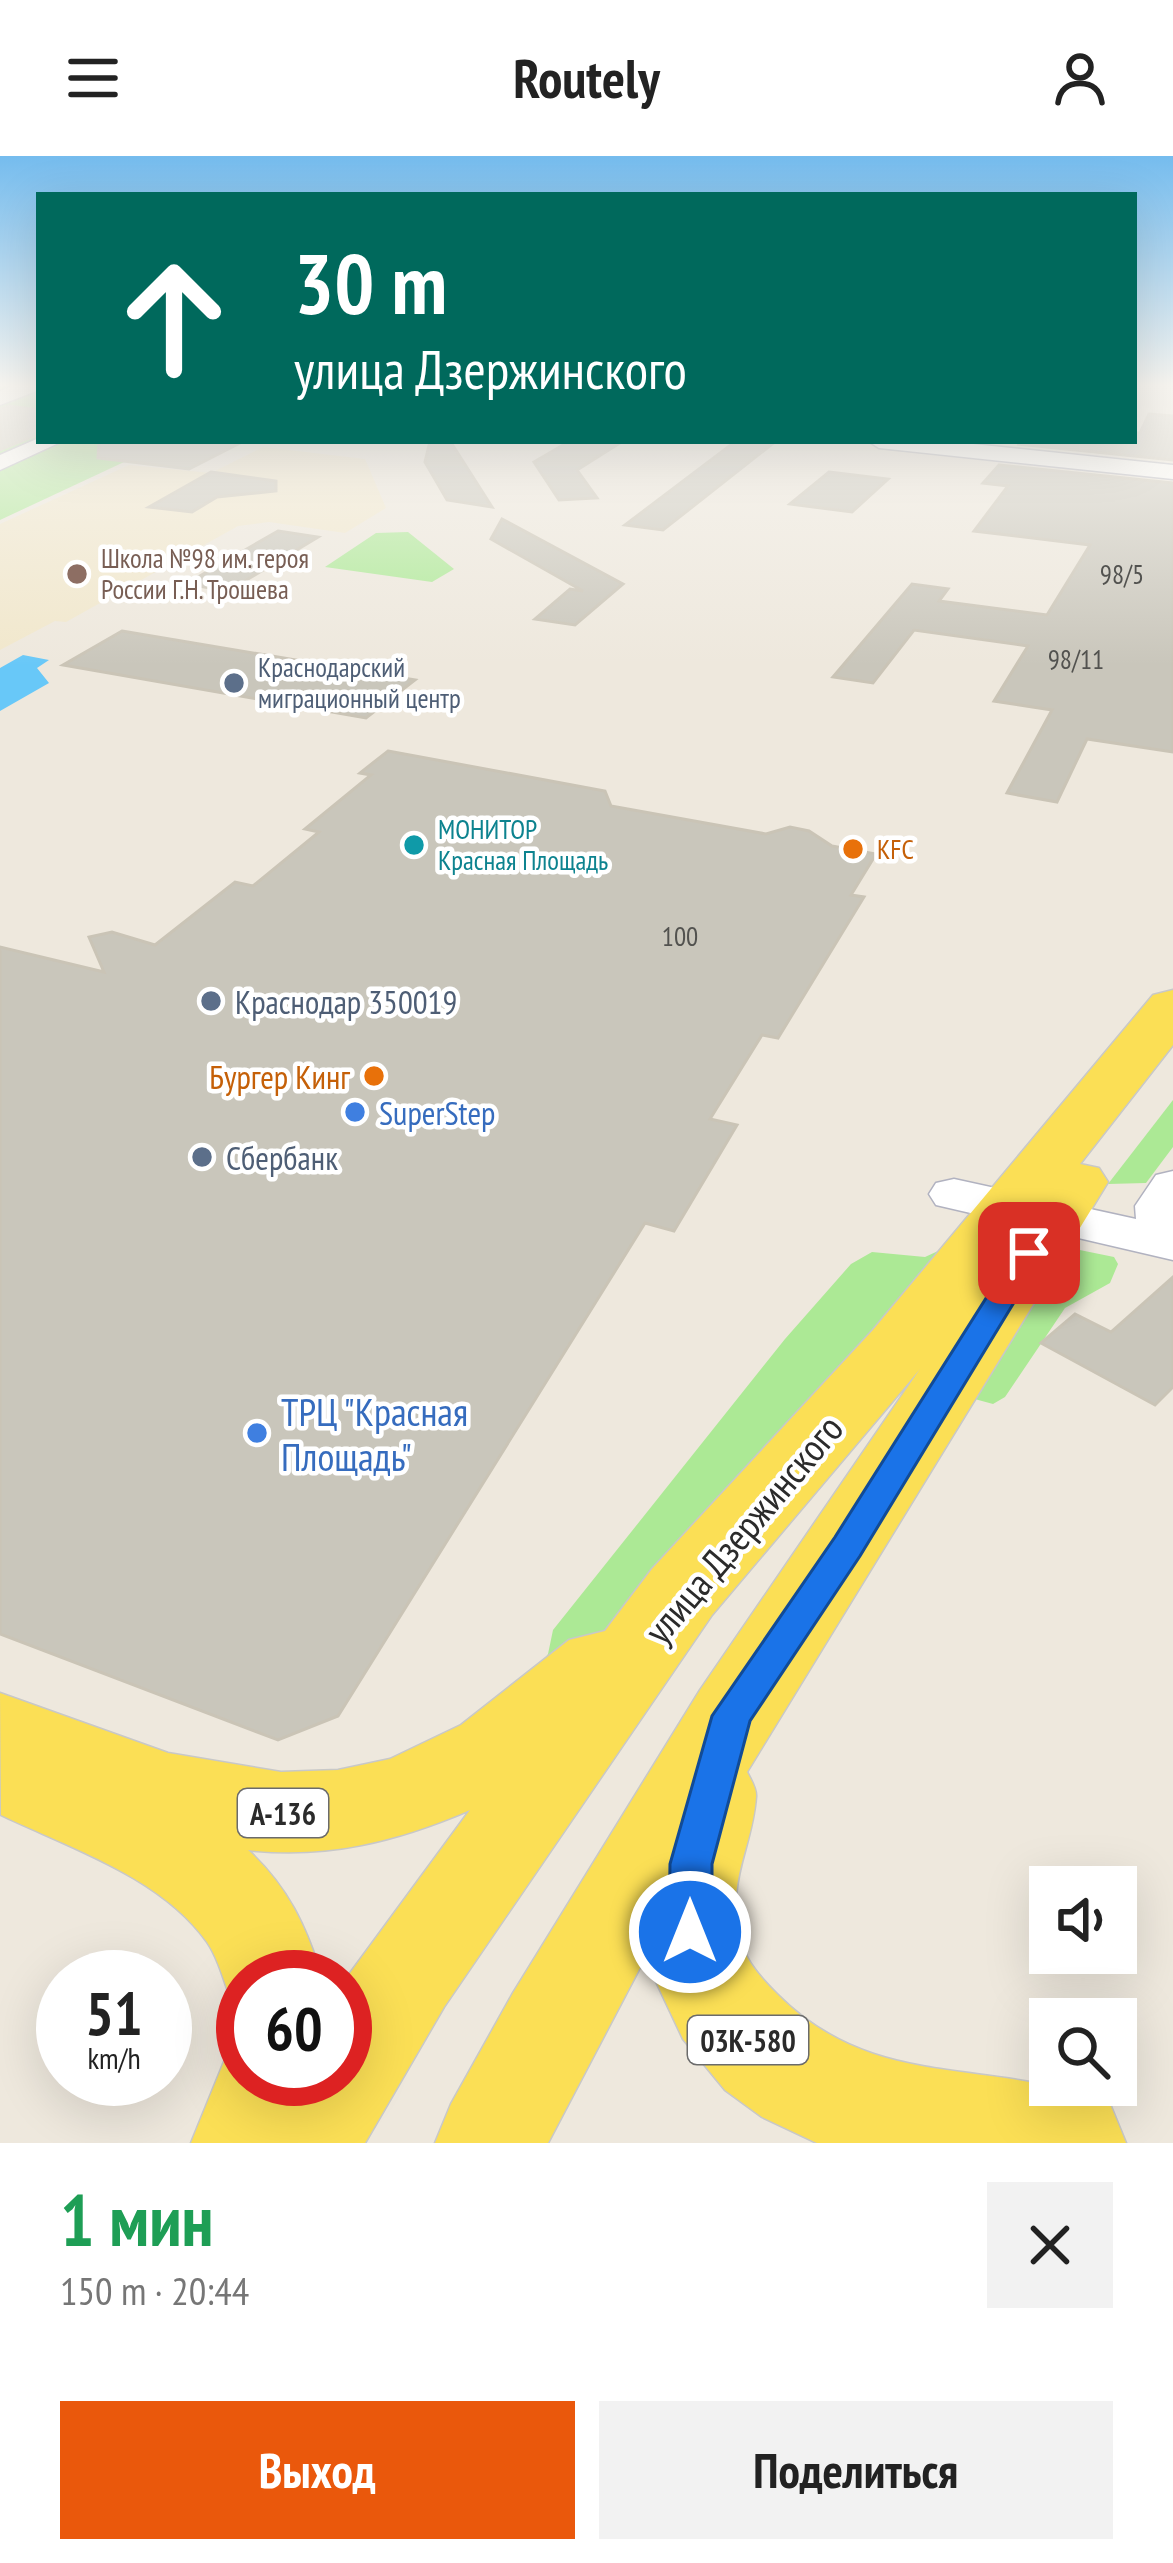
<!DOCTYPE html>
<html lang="ru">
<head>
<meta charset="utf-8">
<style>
  body { margin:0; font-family:"PT Sans Narrow",sans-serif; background:#f2f2f2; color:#222; height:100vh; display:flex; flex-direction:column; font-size:45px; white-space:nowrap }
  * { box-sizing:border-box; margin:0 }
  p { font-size:39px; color:#767676 }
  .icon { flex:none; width:66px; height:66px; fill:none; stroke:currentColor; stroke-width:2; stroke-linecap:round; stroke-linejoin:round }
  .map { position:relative; height:1987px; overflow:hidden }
  .details { display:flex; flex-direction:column; background:#fff; flex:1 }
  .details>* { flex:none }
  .top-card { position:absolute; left:36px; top:36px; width:1101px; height:252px; border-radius:0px; box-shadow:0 12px 48px #0002; background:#00695c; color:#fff; overflow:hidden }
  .controls { position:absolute; left:1029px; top:1710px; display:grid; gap:24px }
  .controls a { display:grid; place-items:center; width:108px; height:108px; border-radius:0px; background:#fff; box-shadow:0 12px 48px #0002; font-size:60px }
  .speed { position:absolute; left:36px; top:1794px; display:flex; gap:24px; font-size:60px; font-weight:700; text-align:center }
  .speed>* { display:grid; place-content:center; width:156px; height:156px; border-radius:50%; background:#fff; box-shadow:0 12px 48px #0002; line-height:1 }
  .speed small { font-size:30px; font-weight:400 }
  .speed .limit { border:18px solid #d22; background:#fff; color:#111 }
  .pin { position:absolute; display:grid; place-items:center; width:102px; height:102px; color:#fff; margin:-51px; border-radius:24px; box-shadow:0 6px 18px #0006 }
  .me { position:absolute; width:132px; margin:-66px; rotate:0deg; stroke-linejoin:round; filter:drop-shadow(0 0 9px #0008) }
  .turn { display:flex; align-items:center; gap:42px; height:252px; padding:0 60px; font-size:54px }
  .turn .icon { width:156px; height:156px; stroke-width:2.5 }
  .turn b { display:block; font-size:84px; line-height:102px }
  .round { display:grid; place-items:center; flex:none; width:126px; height:126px; border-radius:0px; background:#f2f2f2 }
  .headline { display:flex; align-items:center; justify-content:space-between; height:204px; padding:0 60px }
  h1 { font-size:72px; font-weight:800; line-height:90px; color:#1e9e55 }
  .cta { display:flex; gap:24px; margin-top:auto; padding:24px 60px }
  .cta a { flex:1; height:138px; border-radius:0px; background:#ea580c; color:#fff; font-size:48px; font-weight:800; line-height:138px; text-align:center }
  .cta a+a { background:#f2f2f2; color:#222 }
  header { display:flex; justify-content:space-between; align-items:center; height:156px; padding:0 60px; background:#fff; font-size:54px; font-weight:800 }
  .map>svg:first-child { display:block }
  .education { fill:#f1e7cb }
  .green { fill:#ace995 }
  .water { fill:#68c8f8 }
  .building { fill:#c9c6bb; stroke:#cac4b6; stroke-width:3 }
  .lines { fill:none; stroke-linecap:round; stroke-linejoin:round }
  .minor-casing { stroke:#b1b2c0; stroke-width:3 }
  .major-casing { stroke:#c8c8c8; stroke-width:3 }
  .minor { fill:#fff; fill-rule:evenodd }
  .major { fill:#fbdf55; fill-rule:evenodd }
  .route { fill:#1a73e8; stroke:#114b97; stroke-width:3 }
  .education-dot { fill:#8d6e63; stroke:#fff; stroke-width:4.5 }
  .service-dot { fill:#5c6f8a; stroke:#fff; stroke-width:4.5 }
  .culture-dot { fill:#0f9aa8; stroke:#fff; stroke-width:4.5 }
  .food-dot { fill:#e8710a; stroke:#fff; stroke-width:4.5 }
  .shop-dot { fill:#3f7fe0; stroke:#fff; stroke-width:4.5 }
  .labels { text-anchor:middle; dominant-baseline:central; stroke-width:9; stroke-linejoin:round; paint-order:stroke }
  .far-education-label { font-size:27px; fill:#785e54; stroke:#fff; text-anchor:start }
  .number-label { font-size:27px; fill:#52524f }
  .far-service-label { font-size:27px; fill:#4e5e75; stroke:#fff; text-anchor:start }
  .far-culture-label { font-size:27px; fill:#0d838f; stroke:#fff; text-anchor:start }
  .far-food-label { font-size:27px; fill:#c56008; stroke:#fff; text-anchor:start }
  .shield { fill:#fff; stroke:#6b6b6b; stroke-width:3 }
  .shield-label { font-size:30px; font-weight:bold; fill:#2b2b2b }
  .service-label { font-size:33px; fill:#4e5e75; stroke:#fff; text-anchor:start }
  .food-label { font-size:33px; fill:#c56008; stroke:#fff; text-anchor:end }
  .shop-label { font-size:33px; fill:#366cbe; stroke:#fff; text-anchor:start }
  .near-shop-label { font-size:39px; fill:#366cbe; stroke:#fff; text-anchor:start }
  .near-street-label { font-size:39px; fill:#2b2b2b; stroke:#fff }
</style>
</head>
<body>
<header><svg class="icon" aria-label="menu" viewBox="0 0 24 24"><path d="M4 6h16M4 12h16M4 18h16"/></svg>Routely<svg class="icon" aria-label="person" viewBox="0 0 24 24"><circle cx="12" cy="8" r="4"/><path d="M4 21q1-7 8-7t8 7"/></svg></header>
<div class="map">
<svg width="1173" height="1987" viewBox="0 0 1173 1987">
  <rect width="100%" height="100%" fill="#eee8dd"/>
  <!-- education -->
  <polygon class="education" points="263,291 365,303 386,352 345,377 269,366 238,370 66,466 55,465 0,494 0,368 129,309 211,317"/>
  <!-- green -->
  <g class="green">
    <polygon points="39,230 39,285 169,285 0,364 0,231"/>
    <polygon points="408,376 454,413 432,426 325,411 376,377"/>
    <polygon points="1173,944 1173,991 1146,1027 1108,1028"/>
    <polygon points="949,1090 589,1507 449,1594 481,1553 529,1525 548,1498 553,1474 785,1183 851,1108 872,1096 925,1101"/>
    <polygon points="1070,1092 1114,1101 1118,1108 1110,1127 1065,1152 1005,1241 993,1248 971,1242 1055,1096"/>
  </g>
  <!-- water -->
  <polygon class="water" points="23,499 49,504 37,512 49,527 0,555 0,512"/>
  <!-- building -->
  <g class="building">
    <polygon points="9,250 39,254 39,278 0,294 0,253"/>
    <polygon points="1149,258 1173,260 1173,304 1017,288 1134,285 1134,277 1140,277"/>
    <polygon points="99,285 244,285 189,313 98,302"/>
    <polygon points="430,285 450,285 492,351 447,344 425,306"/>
    <polygon points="570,285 623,285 577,314 597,342 559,344 534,306"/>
    <polygon points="736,285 776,285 663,374 625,369"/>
    <polygon points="999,309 1173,327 1173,596 1087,583 1057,646 1007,637 1052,554 994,545 1028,490 914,474 873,527 833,521 912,428 948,433 939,445 1047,459 1090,389 974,375 1008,330 983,327"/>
    <polygon points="211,316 276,325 276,335 217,341 192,356 149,351"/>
    <polygon points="829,316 888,323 852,356 790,348"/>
    <polygon points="502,363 623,428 575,469 535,463 570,433 583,435 491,383"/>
    <polygon points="278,375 318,381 228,435 186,428"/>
    <polygon points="122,475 415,524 366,562 63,509"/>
    <polygon points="388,595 605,635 611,650 766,678 790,671 809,675 832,690 876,698 851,739 864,741 778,882 762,879 710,963 737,969 674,1075 645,1067 338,1560 278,1584 0,1478 0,791 104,816 89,781 112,776 155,789 235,726 253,730 319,676 305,673 371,619 360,617"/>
    <polygon points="1173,1121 1173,1231 1155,1249 1041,1187 1075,1158 1111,1176"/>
  </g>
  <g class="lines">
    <defs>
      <g id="minor">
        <polygon points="12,230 39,230 39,234 0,249 0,235"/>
        <polygon points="39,282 63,285 0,314 0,299"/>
        <polygon points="868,285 945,285 1173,309 1173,323 879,292"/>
        <polygon points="1173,1015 1173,1104 936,1049 929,1038 936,1027 954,1023 1136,1063 1135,1050 1156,1019"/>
      </g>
      <path id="major" d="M1173,834v55l-93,119 19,4 9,14 -361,590c4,8 10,17 9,25 -4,54 -31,82 -15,144 5,21 21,38 36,53 99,100 215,62 333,110l16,39h-309l-55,-26 -37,-27 -42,-51 -38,-81 -97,185h-113l16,-39 62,-111 187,-303 220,-321 -208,246 -268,392 -79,136h-174l41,-101 11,-5v42h102v-99l125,-170c-73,31 -142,49 -222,40 40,37 58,76 74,127h-79v37l-8,-3c-9,-22 -15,-50 -28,-69 -46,-65 -137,-94 -206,-127l-1,-122 168,60 113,19 57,-2 52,-11 71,-34 108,-85 36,-9 47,-62 221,-239 280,-335z"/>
    </defs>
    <!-- minor casing -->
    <use href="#minor" class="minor-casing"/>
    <!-- major casing -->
    <use href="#major" class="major-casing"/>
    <!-- minor -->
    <use href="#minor" class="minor"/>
    <!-- major -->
    <use href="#major" class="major"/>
  </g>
  <!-- sky -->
  <linearGradient id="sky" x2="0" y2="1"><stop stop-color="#75bcee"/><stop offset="0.45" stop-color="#f7f5f0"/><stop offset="1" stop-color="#f7f5f0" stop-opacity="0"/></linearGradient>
  <rect width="1173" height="509" fill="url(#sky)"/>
  <!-- route -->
  <polygon class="route" points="1029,1088 1044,1097 860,1400 750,1565 712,1708 712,1776 706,1790 690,1796 675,1790 669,1776 670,1708 712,1560 835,1381 1019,1090"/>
  <!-- markers -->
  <circle class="education-dot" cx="77" cy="418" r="12"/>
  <g class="service-dot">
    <circle cx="234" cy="527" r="12"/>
    <circle cx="211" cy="845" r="12"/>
    <circle cx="202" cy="1001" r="12"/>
  </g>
  <circle class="culture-dot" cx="414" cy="689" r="12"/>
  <g class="food-dot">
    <circle cx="853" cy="693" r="12"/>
    <circle cx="374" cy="920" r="12"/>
  </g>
  <g class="shop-dot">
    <circle cx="355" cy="956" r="12"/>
    <circle cx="257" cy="1277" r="12"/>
  </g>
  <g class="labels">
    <!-- far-education labels -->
    <g class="far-education-label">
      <text x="101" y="402">Школа №98 им. героя<tspan x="101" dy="31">России Г.Н. Трошева</tspan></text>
    </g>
    <!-- number labels -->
    <g class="number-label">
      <text x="1122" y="418">98/5</text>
      <text x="1076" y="503">98/11</text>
      <text x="680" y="780">100</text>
    </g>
    <!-- far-service labels -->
    <g class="far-service-label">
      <text x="258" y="511">Краснодарский<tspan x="258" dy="31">миграционный центр</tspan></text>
    </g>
    <!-- far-culture labels -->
    <g class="far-culture-label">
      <text x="438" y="673">МОНИТОР<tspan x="438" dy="31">Красная Площадь</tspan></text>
    </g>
    <!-- far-food labels -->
    <g class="far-food-label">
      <text x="877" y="693">KFC</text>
    </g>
    <!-- shield labels -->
    <g class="shield">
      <rect x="238" y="1633" width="90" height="48" rx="9"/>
      <rect x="688" y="1860" width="120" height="48" rx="9"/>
    </g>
    <g class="shield-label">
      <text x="283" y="1657">А-136</text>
      <text x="748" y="1884">03К-580</text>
    </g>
    <!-- service labels -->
    <g class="service-label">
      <text x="235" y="845">Краснодар 350019</text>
      <text x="226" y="1001">Сбербанк</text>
    </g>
    <!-- food labels -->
    <g class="food-label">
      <text x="350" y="920">Бургер Кинг</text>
    </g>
    <!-- shop labels -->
    <g class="shop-label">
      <text x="379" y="956">SuperStep</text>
    </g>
    <!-- near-shop labels -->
    <g class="near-shop-label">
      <text x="281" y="1255">ТРЦ "Красная<tspan x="281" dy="45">Площадь"</tspan></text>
    </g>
    <!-- near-street labels -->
    <g class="near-street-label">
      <text transform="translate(743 1373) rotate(-50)">улица Дзержинского</text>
    </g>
  </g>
</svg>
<div class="controls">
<a><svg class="icon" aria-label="sound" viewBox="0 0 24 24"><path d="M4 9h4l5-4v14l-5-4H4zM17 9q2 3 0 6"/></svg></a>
<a><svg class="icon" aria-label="search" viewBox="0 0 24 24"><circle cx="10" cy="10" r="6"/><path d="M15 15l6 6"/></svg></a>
</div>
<div class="speed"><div>51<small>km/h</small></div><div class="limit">60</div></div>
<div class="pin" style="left:1029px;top:1097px;background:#d93025"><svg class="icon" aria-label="arrive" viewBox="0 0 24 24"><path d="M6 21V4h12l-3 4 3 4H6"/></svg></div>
<svg class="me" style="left:690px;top:1776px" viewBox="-20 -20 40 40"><circle r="17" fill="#1a73e8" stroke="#fff" stroke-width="3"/><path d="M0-11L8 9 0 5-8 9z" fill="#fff"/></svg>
<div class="top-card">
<div class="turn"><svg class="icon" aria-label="ahead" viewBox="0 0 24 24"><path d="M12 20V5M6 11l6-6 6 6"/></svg><div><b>30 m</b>улица Дзержинского</div></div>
</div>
</div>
<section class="details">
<div class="headline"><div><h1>1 мин</h1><p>150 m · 20:44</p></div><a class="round"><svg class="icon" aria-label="close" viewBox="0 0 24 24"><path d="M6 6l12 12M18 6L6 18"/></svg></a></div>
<div class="cta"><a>Выход</a><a>Поделиться</a></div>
</section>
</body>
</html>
